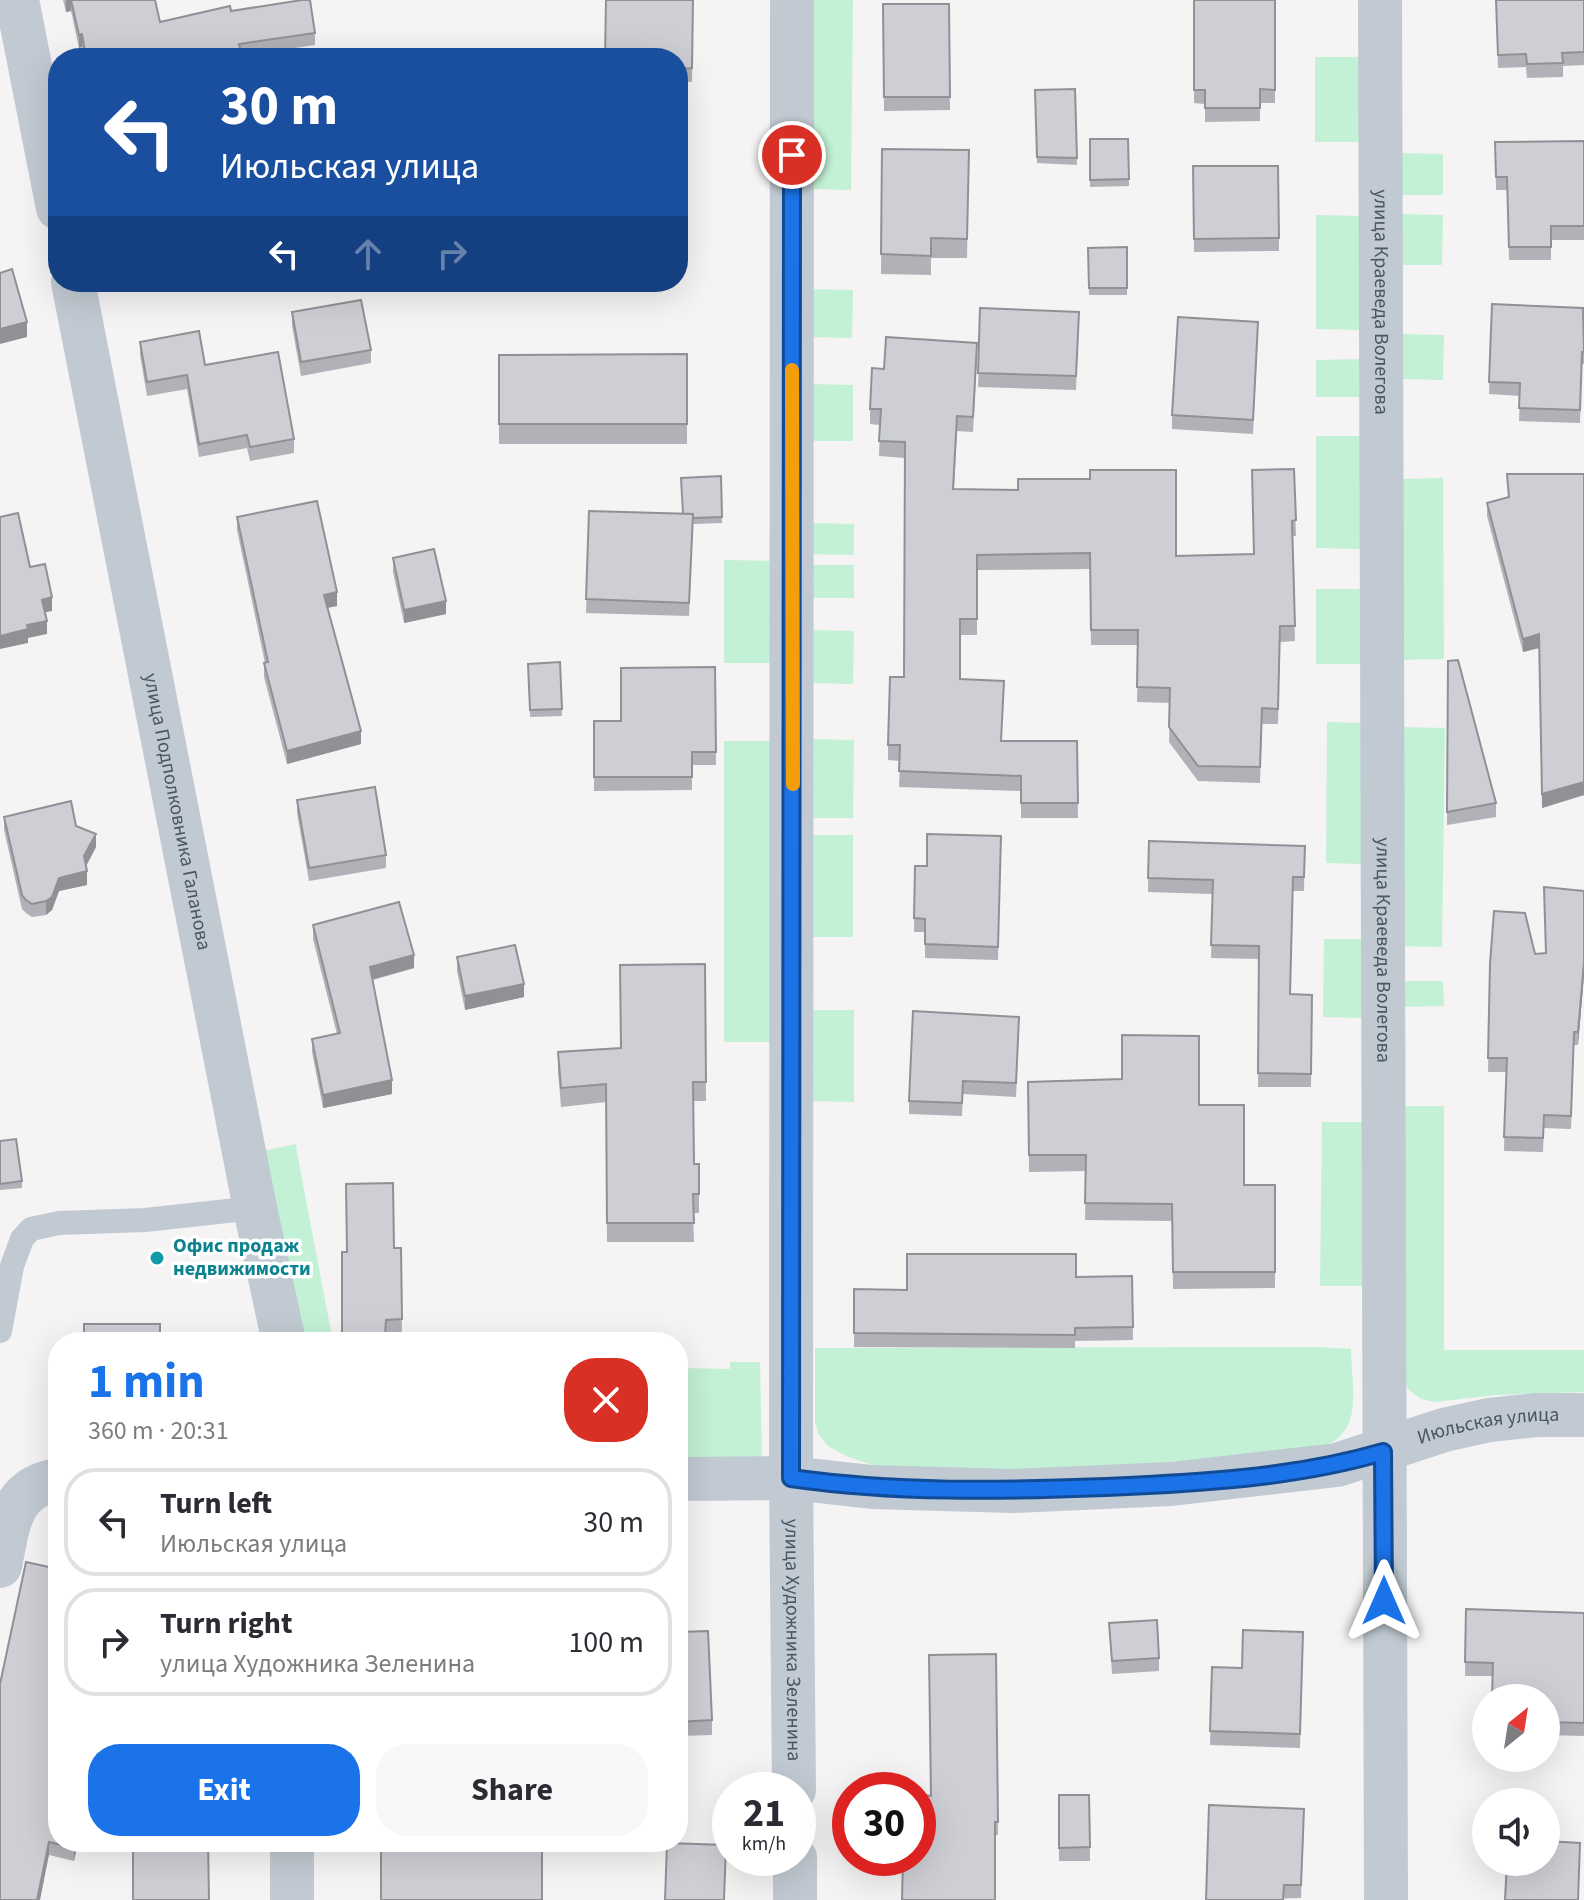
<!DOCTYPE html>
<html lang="en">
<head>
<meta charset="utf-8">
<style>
  body { margin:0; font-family:"Source Sans 3",sans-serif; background:#f7f7f7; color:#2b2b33; height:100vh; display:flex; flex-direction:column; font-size:30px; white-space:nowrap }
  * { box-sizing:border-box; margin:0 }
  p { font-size:26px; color:#7c7c81 }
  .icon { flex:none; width:44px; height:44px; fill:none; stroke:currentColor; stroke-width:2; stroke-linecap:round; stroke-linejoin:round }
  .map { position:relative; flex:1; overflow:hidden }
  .drawer { position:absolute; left:48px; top:1332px; width:640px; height:520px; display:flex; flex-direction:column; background:#fff; border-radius:32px; box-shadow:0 8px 32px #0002 }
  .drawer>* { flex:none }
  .top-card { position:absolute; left:48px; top:48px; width:640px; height:244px; border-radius:32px; box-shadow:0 8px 32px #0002; background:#1a4fa0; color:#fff; overflow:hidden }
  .needle { width:52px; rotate:30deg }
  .tools { position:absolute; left:1472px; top:1684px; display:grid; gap:16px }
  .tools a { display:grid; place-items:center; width:88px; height:88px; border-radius:50%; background:#fff; box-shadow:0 8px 32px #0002; font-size:40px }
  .speed { position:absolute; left:712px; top:1772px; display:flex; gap:16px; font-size:40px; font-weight:700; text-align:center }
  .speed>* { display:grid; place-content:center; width:104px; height:104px; border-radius:50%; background:#fff; box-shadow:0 8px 32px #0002; line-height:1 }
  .speed small { font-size:20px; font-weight:400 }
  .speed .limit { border:12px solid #d22; background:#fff; color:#111 }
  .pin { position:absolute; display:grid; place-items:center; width:68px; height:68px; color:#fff; margin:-34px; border:4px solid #fff; border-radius:50%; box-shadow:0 2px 8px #0007 }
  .me { position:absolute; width:88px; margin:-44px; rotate:0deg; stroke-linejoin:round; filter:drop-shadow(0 0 6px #0008) }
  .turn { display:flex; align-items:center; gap:28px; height:168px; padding:0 40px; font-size:36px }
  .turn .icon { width:104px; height:104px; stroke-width:2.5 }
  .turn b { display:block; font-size:56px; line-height:68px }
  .lanes { display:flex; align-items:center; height:76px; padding:0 40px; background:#0003; justify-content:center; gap:40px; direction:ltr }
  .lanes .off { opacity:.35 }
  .round { display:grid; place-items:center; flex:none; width:84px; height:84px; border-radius:32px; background:#f7f7f7 }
  .overview { display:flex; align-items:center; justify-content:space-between; height:136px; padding:0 40px }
  h1 { font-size:48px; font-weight:700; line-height:60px; color:#1a73e8 }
  .action { display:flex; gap:16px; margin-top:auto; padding:16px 40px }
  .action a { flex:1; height:92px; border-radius:32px; background:#1a73e8; color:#fff; font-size:32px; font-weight:700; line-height:92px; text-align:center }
  .action a+a { background:#f7f7f7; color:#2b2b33 }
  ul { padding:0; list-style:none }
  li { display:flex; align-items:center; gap:24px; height:108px; margin:0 16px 12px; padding:0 24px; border:4px solid #e1e1e2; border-radius:32px }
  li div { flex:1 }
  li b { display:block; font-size:30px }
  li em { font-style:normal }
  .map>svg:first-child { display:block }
  .grass { fill:#c3f1d5 }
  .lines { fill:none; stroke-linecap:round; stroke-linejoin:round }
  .lane { stroke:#c1cad2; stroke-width:24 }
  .street { stroke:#c1cad2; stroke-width:44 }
  .wall { fill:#b0b2b7 }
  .shaded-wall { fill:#909195 }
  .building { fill:#cdcfd5; stroke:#909195; stroke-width:2 }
  .route-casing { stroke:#114b97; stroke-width:20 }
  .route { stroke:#1a73e8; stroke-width:14 }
  .slow { stroke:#f59e0b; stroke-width:14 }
  .culture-dot { fill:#0f9aa8; stroke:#fff; stroke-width:3 }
  .labels { text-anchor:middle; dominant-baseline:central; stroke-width:7; stroke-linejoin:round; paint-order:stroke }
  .street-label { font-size:20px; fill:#4a5661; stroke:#fff }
  .culture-label { font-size:20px; font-weight:bold; fill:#0d838f; stroke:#fff; text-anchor:start }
</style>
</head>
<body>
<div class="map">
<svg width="1584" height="1900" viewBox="0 0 1584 1900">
  <rect width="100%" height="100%" fill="#f5f3f3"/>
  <!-- grass -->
  <g class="grass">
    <polygon points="808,0 853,0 851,190 806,189"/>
    <rect x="1315" y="57" width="46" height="85"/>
    <polygon points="1397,153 1443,154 1443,195 1397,195"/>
    <polygon points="1397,214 1443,215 1442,265 1396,265"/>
    <polygon points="1316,215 1364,216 1363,330 1316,329"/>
    <polygon points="808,289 853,290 852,338 808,337"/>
    <polygon points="1399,334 1444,335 1443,380 1399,379"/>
    <polygon points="1365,359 1365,397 1316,397 1316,360"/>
    <polygon points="808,384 853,385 853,441 808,441"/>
    <polygon points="1316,436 1365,436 1364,549 1316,548"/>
    <polygon points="1443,478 1444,659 1399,660 1398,479"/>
    <polygon points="809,523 854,524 854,555 808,554"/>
    <polygon points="724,560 775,561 775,663 724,663"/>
    <rect x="808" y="565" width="46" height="33"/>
    <rect x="1316" y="589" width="48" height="75"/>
    <polygon points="808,630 854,631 853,684 807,683"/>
    <polygon points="1327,722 1364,723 1363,864 1326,863"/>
    <polygon points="1399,727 1445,728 1442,947 1396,946"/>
    <polygon points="808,739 854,740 853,818 808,818"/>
    <rect x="724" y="741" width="49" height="301"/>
    <rect x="807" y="835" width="46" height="102"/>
    <polygon points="1324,939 1365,939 1364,1018 1323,1017"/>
    <polygon points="1398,981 1443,981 1444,1006 1398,1007"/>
    <polygon points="808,1010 854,1010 854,1102 808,1101"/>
    <polygon points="1397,1106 1444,1106 1444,1350 1584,1350 1584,1392 1496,1395 1435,1402 1421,1399 1409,1390 1401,1380"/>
    <polygon points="1322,1122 1364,1122 1363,1286 1320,1286"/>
    <polygon points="296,1144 297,1153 333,1342 300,1342 262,1151"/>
    <path d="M1320,1347l31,2c1,49 15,86 -41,104l-250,18 -166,-2 -25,-5 -23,-8 -18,-10 -9,-11 -4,-12v-75z"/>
    <polygon points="730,1362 760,1362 762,1462 678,1462 678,1368 730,1369"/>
  </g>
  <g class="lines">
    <!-- lane -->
    <polyline class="lane" points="0,1331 12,1266 22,1239 31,1229 59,1223 145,1220 255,1208"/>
    <!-- street -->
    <g class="street">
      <polyline points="17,0 58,208"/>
      <path id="s1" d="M792,0l-1,1478 3,312"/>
      <path id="s2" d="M1380,0l6,1900"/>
      <path id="s3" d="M73,282l182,926 29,134"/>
      <path id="s4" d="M678,1479l113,-1 81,9 141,4 158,-7 166,-19 107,-35 45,-10 47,-5h48"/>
      <path d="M0,1566c8,-40 10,-79 58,-86"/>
      <polyline points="795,1858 795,1900"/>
      <polyline points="292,1900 292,1842"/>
    </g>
  </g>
  <!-- wall -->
  <g class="wall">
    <polygon points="63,0 155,0 160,22 231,11 315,33 315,45 242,56 242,58 84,58 82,47 79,48 71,11 66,12"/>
    <polygon points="693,0 692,82 682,82 682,118 678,118 678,58"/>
    <polygon points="1194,0 1275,0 1275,103 1260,103 1260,121 1205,122 1205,104 1194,103"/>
    <polygon points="1496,0 1584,0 1584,65 1563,66 1563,77 1527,78 1526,67 1498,68"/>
    <polygon points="883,4 949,4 950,110 884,111"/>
    <polygon points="1075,89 1077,165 1037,163 1035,90"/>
    <polygon points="1090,139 1128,139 1129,186 1090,187"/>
    <polygon points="1584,141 1584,240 1551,240 1551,260 1509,260 1507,190 1496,190 1495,142"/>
    <polygon points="882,149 969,150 967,258 931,258 931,275 881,274"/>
    <polygon points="1193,166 1278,166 1279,251 1194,252"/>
    <polygon points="678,170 687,170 686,258 678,258"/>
    <polygon points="1127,247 1127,295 1089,295 1088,248"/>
    <polygon points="1492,304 1584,318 1584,364 1582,364 1580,423 1519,421 1520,396 1489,394"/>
    <polygon points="980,308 1079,312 1076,390 978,387"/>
    <polygon points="292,312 371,350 371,363 301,376 292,326"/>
    <polygon points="1258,335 1253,434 1172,429 1172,415"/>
    <polygon points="140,342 205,365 294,439 294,453 250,461 247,448 199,457 187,389 147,396 140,355"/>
    <polygon points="687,354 687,444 499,444 499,355"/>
    <polygon points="977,358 973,432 957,431 954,489 1176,556 1254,554 1294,469 1296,536 1292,536 1295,641 1280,642 1278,724 1262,724 1260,783 1198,781 1169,742 1170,703 1137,702 1138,645 1091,645 1090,569 977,570 977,635 960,635 960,679 1002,741 1077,741 1078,818 1021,818 1021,791 899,787 900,761 888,760 888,745 904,677 905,458 879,456 880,425 870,424 870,409 884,369"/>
    <polygon points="1507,474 1584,474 1584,795 1542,808 1539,648 1523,652 1487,516 1487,503 1508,497"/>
    <polygon points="589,511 722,517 722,523 693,524 689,616 586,613"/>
    <polygon points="237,517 337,606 328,608 361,744 287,764 264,677 264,663 265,663 237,530"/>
    <polygon points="393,558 446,614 404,623 393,572"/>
    <polygon points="1448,661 1496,803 1496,817 1447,825"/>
    <polygon points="560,662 562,716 530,717 528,664"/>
    <polygon points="715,667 716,765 692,765 692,790 594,791 594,721 621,721"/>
    <polygon points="297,800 386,855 386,868 309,881 297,813"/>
    <polygon points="4,817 76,826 96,847 86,866 87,885 59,891 52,910 46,915 32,917 26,913 22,909 4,830"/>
    <polygon points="1001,836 998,960 925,958 925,932 914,932 915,866 927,866"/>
    <polygon points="1149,841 1305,846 1304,891 1293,891 1290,994 1312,995 1311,1087 1258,1087 1259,959 1211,958 1213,894 1148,892"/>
    <polygon points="1584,891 1584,975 1578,1045 1574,1045 1571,1129 1544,1128 1543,1152 1504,1151 1506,1072 1488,1072 1490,964 1546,953"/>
    <polygon points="313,925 414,968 373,980 392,1094 323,1108 312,1052 312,1039 337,1034 313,939"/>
    <polygon points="457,957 524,997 465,1010 457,971"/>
    <polygon points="705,964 706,1101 693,1101 694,1164 699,1194 699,1213 693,1213 694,1242 607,1242 606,1102 561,1107 558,1071 558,1052 621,1048"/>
    <polygon points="1019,1030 1016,1097 963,1094 962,1116 909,1114 909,1101"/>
    <polygon points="1028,1082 1199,1105 1244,1185 1275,1185 1275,1288 1173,1289 1172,1221 1085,1220 1086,1171 1029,1172"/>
    <polygon points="0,1141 22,1181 22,1188 0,1190"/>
    <polygon points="401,1248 402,1339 386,1339 386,1342 342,1342 342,1252"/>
    <polygon points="1132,1276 1133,1340 1075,1341 1075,1348 854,1347 854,1289 907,1290 1076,1277"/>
    <polygon points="1466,1609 1584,1613 1584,1736 1546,1735 1546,1698 1493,1676 1465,1676"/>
    <polygon points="1109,1623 1159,1658 1159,1671 1112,1674"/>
    <polygon points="678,1632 712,1720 712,1735 678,1736"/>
    <polygon points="1303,1632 1300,1748 1210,1745 1212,1667 1242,1668"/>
    <polygon points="996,1654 998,1835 995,1835 930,1796"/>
    <polygon points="0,1684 78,1842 74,1861 49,1855"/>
    <polygon points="1059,1795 1089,1795 1090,1861 1059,1861"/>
    <polygon points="1304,1823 1301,1898 1206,1900"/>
  </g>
  <!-- shaded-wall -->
  <g class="shaded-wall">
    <polygon points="66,0 71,0 71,11 66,12"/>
    <polygon points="82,34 82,47 79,48 79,35"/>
    <polygon points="27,322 27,337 0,344 0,329"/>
    <polygon points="337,592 337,606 324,608 324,595"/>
    <polygon points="52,597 52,611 42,613 42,600"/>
    <polygon points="446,601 446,614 404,623 404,610"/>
    <polygon points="47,621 47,634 28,638 28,643 0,649 0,636 27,625"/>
    <polygon points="1539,634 1539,648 1523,652 1523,639"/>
    <polygon points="361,731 361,744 287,764 287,751"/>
    <polygon points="1584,782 1584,795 1542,808 1542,794"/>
    <polygon points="96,834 96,847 84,870 84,856"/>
    <polygon points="87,871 87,885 59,891 52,910 46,915 46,901 59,878"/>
    <polygon points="414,955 414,968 370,980 370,967"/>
    <polygon points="1584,962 1584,975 1578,1045 1578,1032"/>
    <polygon points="524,984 524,997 465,1010 465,996"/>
    <polygon points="392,1080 392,1094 323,1108 323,1095"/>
    <polygon points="49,1842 49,1855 40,1900 37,1900"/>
    <polygon points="75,1842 78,1842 74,1861 74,1848"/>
  </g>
  <!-- building -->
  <g class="building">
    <polygon points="71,0 155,0 160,22 230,6 231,11 302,0 310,0 315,33 239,44 242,58 86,58 82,34 79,35"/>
    <polygon points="606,0 693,0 692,68 682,69 682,105 678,105 678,58 605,58"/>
    <polygon points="1194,0 1275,0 1275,90 1260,89 1260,108 1205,108 1205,90 1194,90"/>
    <polygon points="1496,0 1584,0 1584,52 1562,53 1563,63 1527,64 1526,54 1498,55"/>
    <polygon points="883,4 949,4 950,97 884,97"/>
    <polygon points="1075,89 1077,158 1037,157 1035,90"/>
    <polygon points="1090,139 1128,139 1129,179 1090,180"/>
    <polygon points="1584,141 1584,226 1551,226 1551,247 1509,247 1507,177 1496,177 1495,142"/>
    <polygon points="882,149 969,150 967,239 931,238 931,256 881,254"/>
    <polygon points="1193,166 1278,166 1279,238 1194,239"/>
    <polygon points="678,170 687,170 686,239 678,238"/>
    <polygon points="1127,247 1127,288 1089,288 1088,248"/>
    <polygon points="12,269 27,322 0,329 0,273"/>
    <polygon points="361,300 371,350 301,362 292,312"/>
    <polygon points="1492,304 1583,308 1584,352 1582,352 1580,410 1519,408 1520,383 1489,382"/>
    <polygon points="980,308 1079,312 1076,376 978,373"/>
    <polygon points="1178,317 1258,322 1253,420 1172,415"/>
    <polygon points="199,331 205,365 278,352 294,439 250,447 247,435 199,444 187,375 147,382 140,342"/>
    <polygon points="886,337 977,343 973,417 957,416 953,489 1018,490 1018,479 1090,479 1090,470 1176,470 1176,556 1254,554 1252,470 1294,469 1296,520 1292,521 1295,626 1280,626 1278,709 1262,708 1260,767 1198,766 1169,727 1170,688 1137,687 1138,630 1091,630 1090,553 977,555 977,619 960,619 960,679 1004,681 1001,741 1077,741 1078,803 1021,803 1021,776 899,771 900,745 888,745 890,677 904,677 905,442 879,441 881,409 870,409 872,368 884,369"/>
    <polygon points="687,354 687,424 499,424 499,355"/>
    <polygon points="1507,474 1584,474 1584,782 1542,794 1539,634 1523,639 1487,503 1509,497"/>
    <polygon points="721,476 722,517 693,518 693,514 683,514 681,478"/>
    <polygon points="317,501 337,592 324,595 361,731 287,751 264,663 268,662 237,517"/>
    <polygon points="589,511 693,514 689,603 586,599"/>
    <polygon points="18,513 30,567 45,564 52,597 42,600 47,621 27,625 28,629 0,636 0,517"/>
    <polygon points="434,549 446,601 404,610 393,558"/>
    <polygon points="1458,660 1496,803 1447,812 1448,661"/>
    <polygon points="560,662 562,709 530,710 528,664"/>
    <polygon points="715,667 716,752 692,752 692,777 594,777 594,721 621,721 621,668"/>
    <polygon points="375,787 386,855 309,868 297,800"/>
    <polygon points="71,801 76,826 96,834 84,856 87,871 59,878 52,897 46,901 32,904 26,900 22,895 4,817"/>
    <polygon points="927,834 1001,836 998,947 925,944 925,919 914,918 915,866 927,866"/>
    <polygon points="1149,841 1305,846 1304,877 1293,877 1290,994 1312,995 1311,1074 1258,1073 1259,946 1211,945 1213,880 1148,878"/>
    <polygon points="1544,887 1584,891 1584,962 1578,1032 1574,1032 1571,1116 1544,1115 1543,1138 1504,1137 1507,1058 1488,1058 1490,964 1494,911 1525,913 1535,954 1546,953"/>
    <polygon points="399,902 414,955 370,967 392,1080 323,1095 312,1039 340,1033 313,925"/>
    <polygon points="515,945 524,984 465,996 457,957"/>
    <polygon points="705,964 706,1082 693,1082 694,1164 699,1164 699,1194 693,1194 694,1223 607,1223 606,1084 561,1088 558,1052 621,1048 620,965"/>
    <polygon points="913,1011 1019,1017 1016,1083 963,1081 962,1103 909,1101"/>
    <polygon points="1122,1035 1199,1036 1199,1105 1244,1105 1244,1185 1275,1185 1275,1272 1173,1272 1172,1204 1085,1203 1086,1155 1029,1155 1028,1082 1122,1079"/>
    <polygon points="16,1139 22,1181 0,1184 0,1141"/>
    <polygon points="393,1183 394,1248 401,1248 402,1319 386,1320 385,1335 342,1336 342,1252 347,1252 346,1184"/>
    <polygon points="907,1254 1076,1254 1076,1277 1132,1276 1133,1327 1075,1328 1075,1335 854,1333 854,1289 907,1290"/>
    <rect x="84" y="1324" width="76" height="18"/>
    <polygon points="26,1562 58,1569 58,1842 75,1842 74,1848 49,1842 37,1900 0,1900 0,1684"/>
    <polygon points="1466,1609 1584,1613 1584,1723 1546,1722 1546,1698 1492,1698 1493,1663 1465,1662"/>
    <polygon points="1157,1620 1159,1658 1112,1661 1109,1623"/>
    <polygon points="1243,1630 1303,1632 1300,1734 1210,1731 1212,1667 1242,1668"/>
    <polygon points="708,1631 712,1720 678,1722 678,1632"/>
    <polygon points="996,1654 998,1822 995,1822 995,1900 902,1900 903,1858 918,1858 918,1794 931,1796 929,1655"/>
    <polygon points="1059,1795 1089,1795 1090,1847 1059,1848"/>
    <polygon points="1209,1805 1304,1809 1301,1885 1284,1885 1283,1900 1206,1900"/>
    <polygon points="1546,1841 1580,1843 1578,1900 1505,1900 1507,1862 1546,1862"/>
    <polygon points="133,1842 208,1842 209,1900 133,1900"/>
    <polygon points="381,1842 535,1842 535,1843 542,1843 542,1900 381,1900"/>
    <polygon points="667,1843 726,1845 724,1900 665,1900"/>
  </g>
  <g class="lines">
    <defs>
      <path id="route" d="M792,155l-1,1323c105,15 210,13 315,9 93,-4 188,-9 277,-35l1,149"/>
    </defs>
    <!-- route casing -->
    <use href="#route" class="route-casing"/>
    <!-- route -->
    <use href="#route" class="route"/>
    <!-- slow -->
    <polyline class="slow" points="792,370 793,784"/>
  </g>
  <!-- markers -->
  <circle class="culture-dot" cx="157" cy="1258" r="8"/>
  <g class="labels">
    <!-- street labels -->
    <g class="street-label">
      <text stroke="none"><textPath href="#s2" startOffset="302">улица Краеведа Волегова</textPath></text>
      <text stroke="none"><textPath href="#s3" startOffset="540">улица Подполковника Галанова</textPath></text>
      <text stroke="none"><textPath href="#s2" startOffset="950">улица Краеведа Волегова</textPath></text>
      <text stroke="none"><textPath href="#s4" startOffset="818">Июльская улица</textPath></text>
      <text stroke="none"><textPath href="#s1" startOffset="1640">улица Художника Зеленина</textPath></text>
    </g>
    <!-- culture labels -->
    <g class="culture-label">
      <text x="173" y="1246">Офис продаж<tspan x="173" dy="23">недвижимости</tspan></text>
    </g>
  </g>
</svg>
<div class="tools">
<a><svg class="needle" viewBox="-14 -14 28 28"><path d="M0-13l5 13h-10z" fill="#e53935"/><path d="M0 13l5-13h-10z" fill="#7c7c81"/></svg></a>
<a><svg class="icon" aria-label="sound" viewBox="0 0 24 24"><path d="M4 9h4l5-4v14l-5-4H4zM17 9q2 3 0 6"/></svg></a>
</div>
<div class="speed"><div>21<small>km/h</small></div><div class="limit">30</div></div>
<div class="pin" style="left:792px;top:155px;background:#d93025"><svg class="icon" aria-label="arrive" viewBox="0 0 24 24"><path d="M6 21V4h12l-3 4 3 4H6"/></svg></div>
<svg class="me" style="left:1384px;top:1601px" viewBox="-20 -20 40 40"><path d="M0-17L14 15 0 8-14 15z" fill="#1a73e8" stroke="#fff" stroke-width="4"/></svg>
<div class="top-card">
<div class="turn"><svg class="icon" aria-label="left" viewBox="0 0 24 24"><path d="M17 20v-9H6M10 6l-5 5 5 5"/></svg><div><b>30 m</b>Июльская улица</div></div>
<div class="lanes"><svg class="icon" aria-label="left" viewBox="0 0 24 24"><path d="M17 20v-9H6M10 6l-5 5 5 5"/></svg><svg class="icon off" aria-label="ahead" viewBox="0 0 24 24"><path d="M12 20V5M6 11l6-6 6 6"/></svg><svg class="icon off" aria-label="right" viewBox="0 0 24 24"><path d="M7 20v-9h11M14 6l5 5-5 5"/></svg></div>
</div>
<section class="drawer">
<div class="overview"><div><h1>1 min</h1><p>360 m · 20:31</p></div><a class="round" style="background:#d93025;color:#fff"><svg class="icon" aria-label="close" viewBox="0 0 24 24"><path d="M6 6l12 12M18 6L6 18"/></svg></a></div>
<ul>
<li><svg class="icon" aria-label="left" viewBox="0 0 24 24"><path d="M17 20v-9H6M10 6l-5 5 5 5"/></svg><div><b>Turn left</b><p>Июльская улица</p></div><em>30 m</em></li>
<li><svg class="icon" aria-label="right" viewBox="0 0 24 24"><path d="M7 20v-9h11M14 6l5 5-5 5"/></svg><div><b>Turn right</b><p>улица Художника Зеленина</p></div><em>100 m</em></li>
</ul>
<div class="action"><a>Exit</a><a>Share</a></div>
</section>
</div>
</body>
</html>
